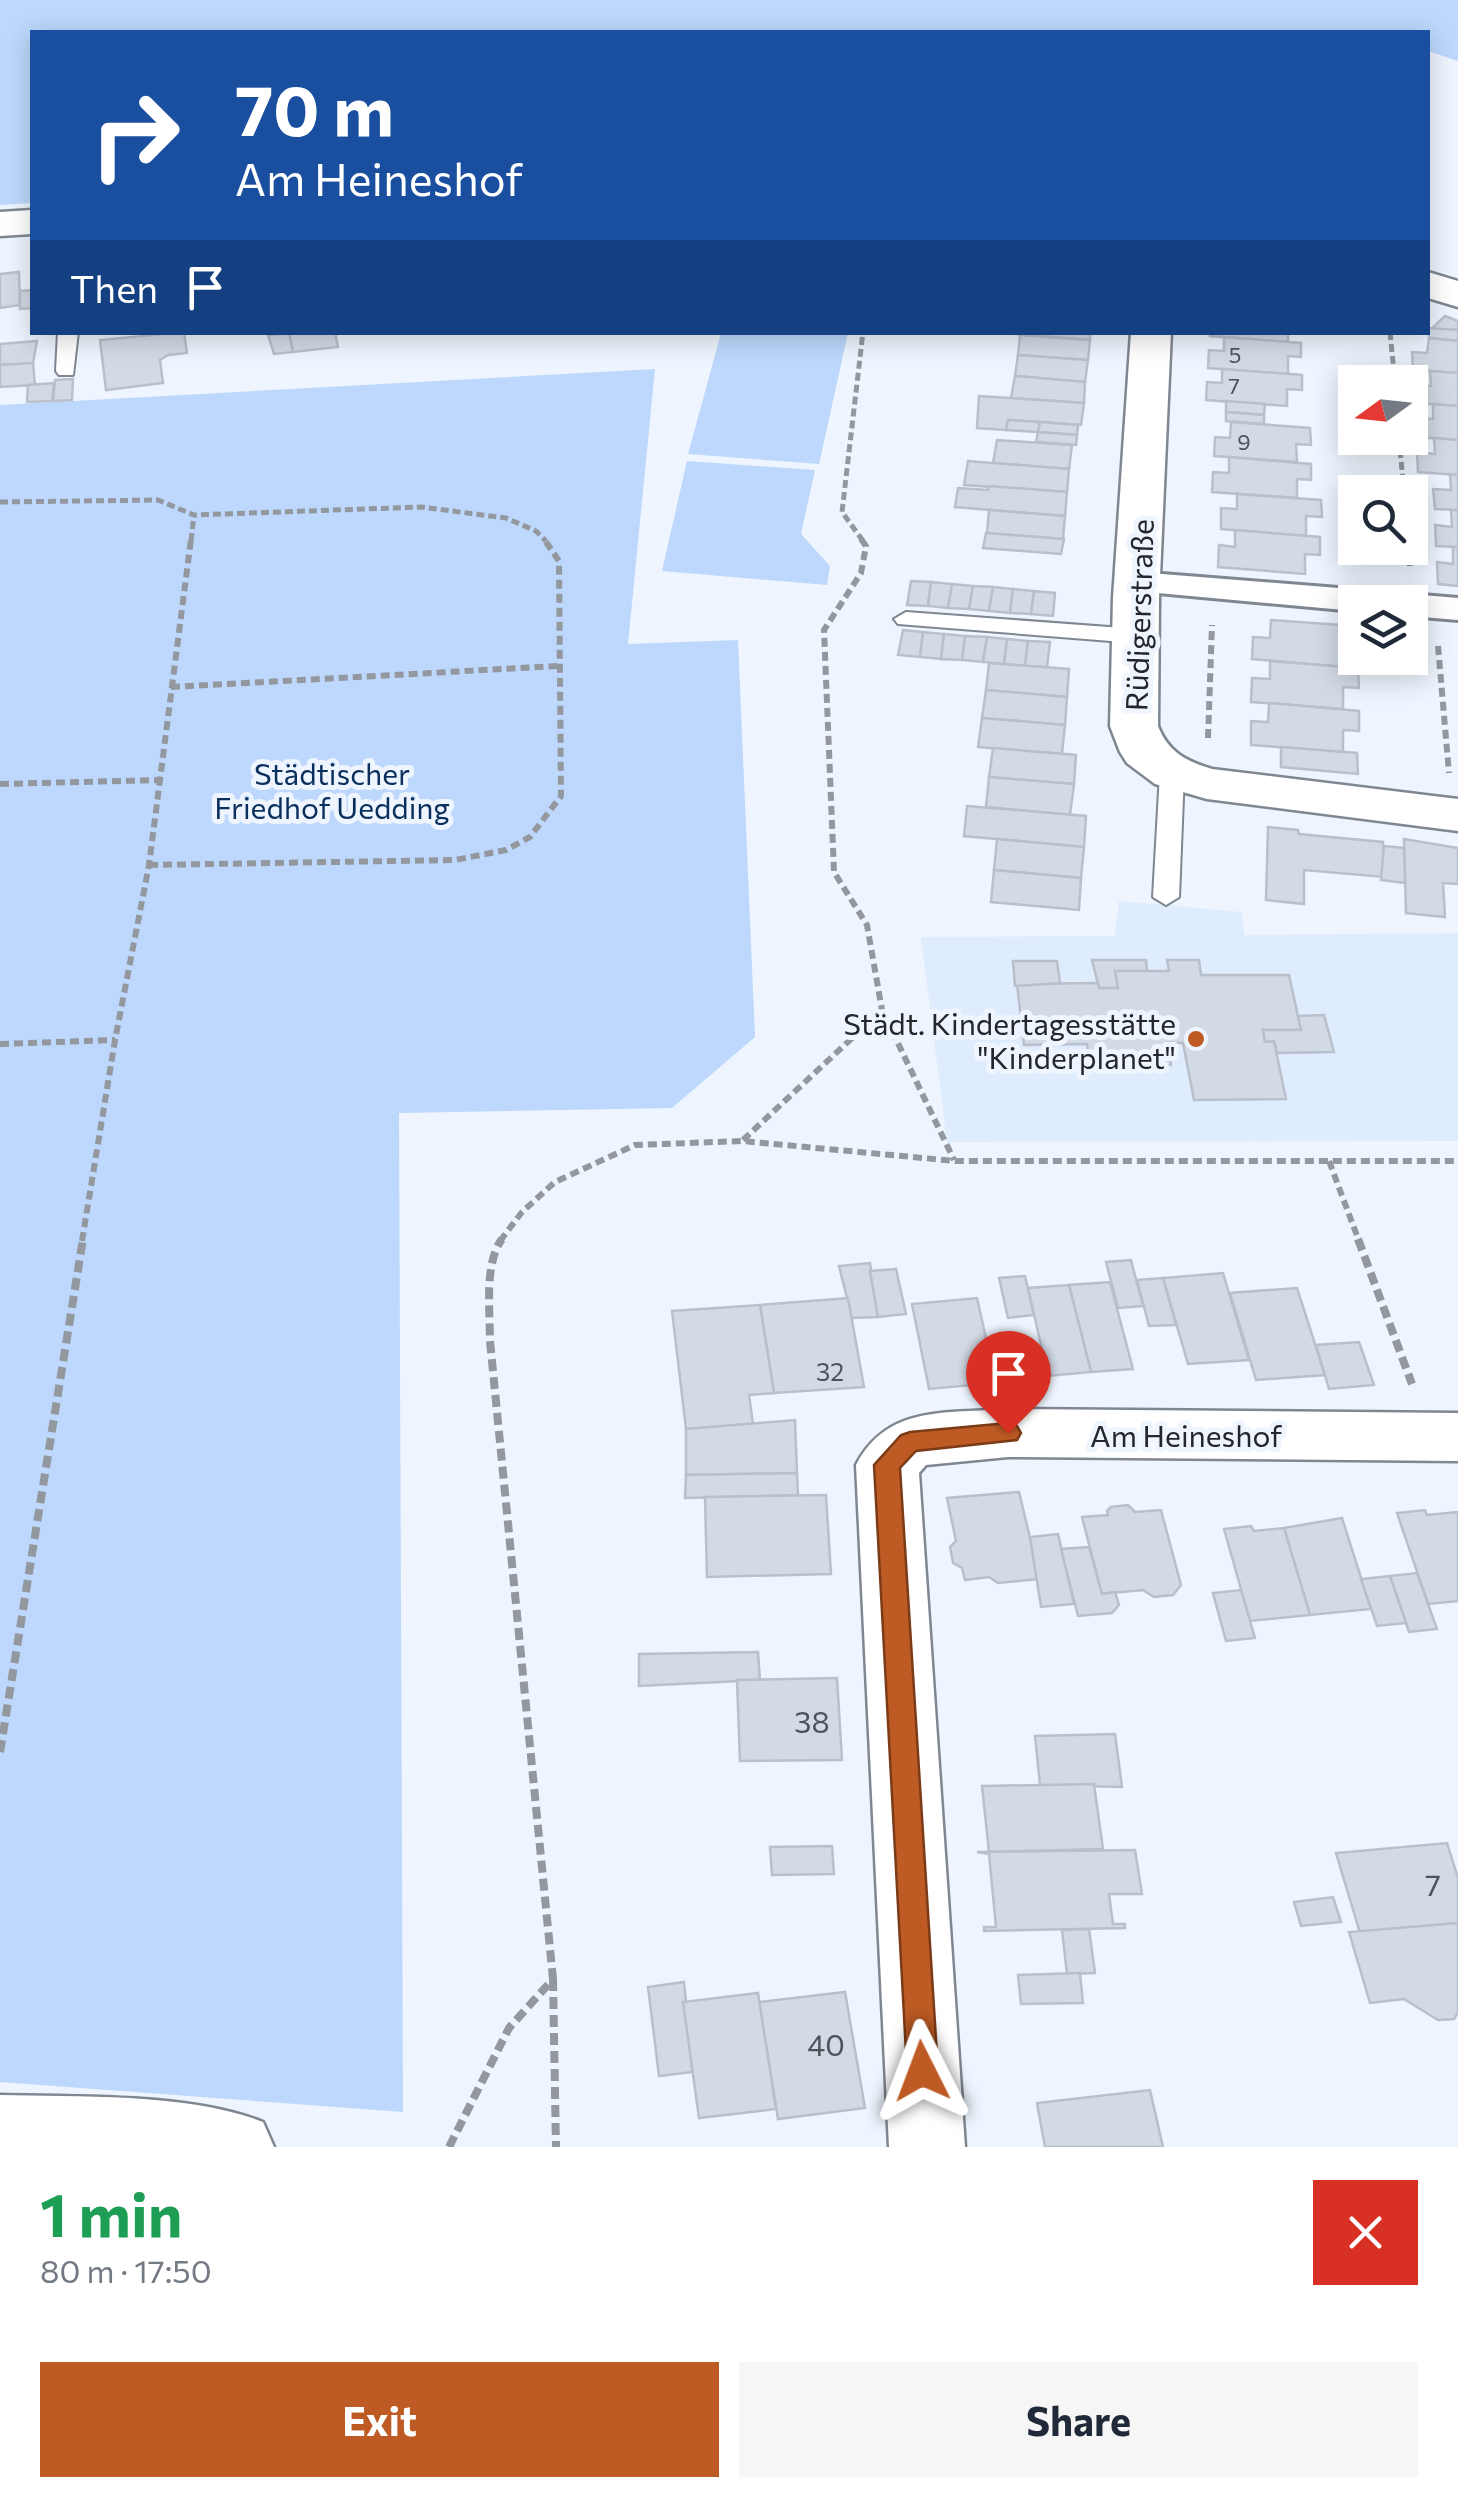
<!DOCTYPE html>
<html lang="en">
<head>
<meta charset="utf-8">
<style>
  body { margin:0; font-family:Commissioner,sans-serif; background:#f6f6f7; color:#1f2937; height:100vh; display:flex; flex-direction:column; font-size:38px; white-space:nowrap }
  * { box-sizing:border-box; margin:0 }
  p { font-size:32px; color:#747a83 }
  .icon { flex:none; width:55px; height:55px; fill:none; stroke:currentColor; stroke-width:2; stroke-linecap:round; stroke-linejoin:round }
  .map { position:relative; height:2147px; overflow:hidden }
  .drawer { display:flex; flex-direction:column; background:#fff; flex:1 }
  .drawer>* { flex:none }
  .hud { position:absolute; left:30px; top:30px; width:1400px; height:305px; border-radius:0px; box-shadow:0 5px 25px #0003; background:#1a4fa0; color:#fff; overflow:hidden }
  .needle { width:65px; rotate:255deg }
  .tools { position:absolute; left:1338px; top:365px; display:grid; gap:20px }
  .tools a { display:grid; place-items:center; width:90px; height:90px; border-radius:0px; background:#fff; box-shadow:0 5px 25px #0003; font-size:50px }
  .pin { position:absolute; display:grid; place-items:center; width:85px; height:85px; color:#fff; margin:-102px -42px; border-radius:50% 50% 50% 0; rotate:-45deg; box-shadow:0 0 10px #0007 }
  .pin .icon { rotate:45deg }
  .me { position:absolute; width:110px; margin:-55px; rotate:357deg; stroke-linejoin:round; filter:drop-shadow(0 0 8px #0008) }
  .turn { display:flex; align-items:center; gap:35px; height:210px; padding:0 40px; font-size:45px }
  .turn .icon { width:130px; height:130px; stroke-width:2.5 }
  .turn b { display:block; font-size:70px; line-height:85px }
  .then { display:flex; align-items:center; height:95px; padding:0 40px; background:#0003; gap:20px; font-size:38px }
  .round { display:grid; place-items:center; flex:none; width:105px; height:105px; border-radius:0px; background:#f6f6f7 }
  .summary { display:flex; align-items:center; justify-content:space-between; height:170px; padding:0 40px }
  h1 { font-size:60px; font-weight:700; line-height:75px; color:#1e9e55 }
  .cta { display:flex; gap:20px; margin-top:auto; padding:20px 40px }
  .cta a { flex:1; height:115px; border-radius:0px; background:#be5b24; color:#fff; font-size:40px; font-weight:700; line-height:115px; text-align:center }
  .cta a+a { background:#f6f6f7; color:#1f2937 }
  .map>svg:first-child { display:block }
  .built { fill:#dfecfd }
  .green { fill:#bdd8fc }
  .building { fill:#d2dae5; stroke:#b9c0cb; stroke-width:2.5 }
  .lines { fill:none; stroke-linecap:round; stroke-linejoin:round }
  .service-casing { stroke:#7f8791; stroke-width:4 }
  .pedestrian-casing { stroke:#7f8791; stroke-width:6 }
  .minor-casing { stroke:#7f8791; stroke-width:5 }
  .tertiary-casing { stroke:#7f8791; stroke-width:5 }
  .path-far2 { stroke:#93989f; stroke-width:5; stroke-dasharray:8 4; stroke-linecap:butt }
  .path-far1 { stroke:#93989f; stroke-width:6; stroke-dasharray:9 5; stroke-linecap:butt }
  .path { stroke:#93989f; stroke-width:8; stroke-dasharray:12 6; stroke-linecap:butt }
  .service { fill:#fff; fill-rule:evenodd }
  .pedestrian { fill:#fff; fill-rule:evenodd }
  .minor { fill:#fff; fill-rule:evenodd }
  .tertiary { fill:#fff; fill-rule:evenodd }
  .route { fill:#be5b24; stroke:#7c3b17; stroke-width:2.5 }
  .poi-dot { fill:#be5b24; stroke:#eef5fe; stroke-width:4 }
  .labels { text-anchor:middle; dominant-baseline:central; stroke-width:10; stroke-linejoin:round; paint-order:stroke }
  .far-number-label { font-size:22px; fill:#4f5359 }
  .number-label { font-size:25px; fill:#4f5359 }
  .street-label { font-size:30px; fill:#23262a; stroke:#eef5fe }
  .park-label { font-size:30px; fill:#0b2f5c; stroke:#eef5fe }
  .poi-label { font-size:30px; fill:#23262a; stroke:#eef5fe; text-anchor:end }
  .near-number-label { font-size:30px; fill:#4f5359 }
</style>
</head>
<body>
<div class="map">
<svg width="1458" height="2147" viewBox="0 0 1458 2147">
  <rect width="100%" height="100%" fill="#eef5fe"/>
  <!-- built -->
  <polygon class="built" points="1119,901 1242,912 1244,935 1458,933 1458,1141 947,1142 921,937 1115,936"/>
  <!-- green -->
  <g class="green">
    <polygon points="0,0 1458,0 1458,61 1428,51 1428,32 32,32 32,203 0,205"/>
    <polygon points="721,333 848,333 819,464 688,454"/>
    <polygon points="655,369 628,644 738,640 755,1037 672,1108 399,1113 403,2112 0,2082 0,405"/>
    <polygon points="687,461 815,470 801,534 830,566 827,585 662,571"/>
  </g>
  <!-- building -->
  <g class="building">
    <polygon points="19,272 20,305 0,308 0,274"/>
    <polygon points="32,290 32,308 20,309 20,291"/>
    <polygon points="1445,316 1458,321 1458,330 1431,329"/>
    <polygon points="1428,328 1458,330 1458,341 1429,338"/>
    <polygon points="184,332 187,353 168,355 160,360 163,383 106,390 100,340"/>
    <polygon points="335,332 338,347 293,352 289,332"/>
    <polygon points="993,332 1090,332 1090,340"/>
    <polygon points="1210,332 1288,332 1288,342 1210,336"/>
    <polygon points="289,333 293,352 274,354 268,335"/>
    <polygon points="1020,335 1090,340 1088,360 1018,355"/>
    <polygon points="1224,337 1301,343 1301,357 1288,356 1288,374 1208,368 1209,350 1224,351"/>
    <polygon points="1429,338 1458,341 1458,373 1413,370 1412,352 1427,353"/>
    <polygon points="37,341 33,363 0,365 0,344"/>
    <polygon points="1018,355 1088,360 1085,382 1015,376"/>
    <polygon points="33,363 35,385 0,387 0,365"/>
    <polygon points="1222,369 1302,375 1302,390 1287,389 1287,406 1206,400 1207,382 1222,383"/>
    <polygon points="1430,371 1458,373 1458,406 1415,403 1414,385 1431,386"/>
    <polygon points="1015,376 1085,382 1084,403 1011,398"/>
    <polygon points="73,379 72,400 53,401 55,380"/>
    <polygon points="54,383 52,401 27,402 28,385"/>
    <polygon points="979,396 1084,403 1081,425 1008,420 1006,430 977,428"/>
    <polygon points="1226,401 1265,404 1264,415 1226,412"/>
    <polygon points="1433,404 1458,406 1458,440 1416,437 1415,418 1433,419"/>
    <polygon points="1226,412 1264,415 1264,424 1226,421"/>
    <polygon points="1008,420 1040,422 1038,432 1006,430"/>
    <polygon points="1040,422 1078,425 1077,435 1038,432"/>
    <polygon points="1231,422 1310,428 1311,445 1296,444 1297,462 1214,456 1215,437 1230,438"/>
    <polygon points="1038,432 1077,435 1076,445 1036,442"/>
    <polygon points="1434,438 1458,440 1458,475 1418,472 1417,452 1435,454"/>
    <polygon points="997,440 1072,445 1069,469 993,463"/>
    <polygon points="1229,457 1311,464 1311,480 1297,479 1297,498 1212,492 1213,472 1229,473"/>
    <polygon points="968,461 1069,469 1067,492 964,485"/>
    <polygon points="1450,474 1458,475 1458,510 1435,509 1433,489 1451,490"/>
    <polygon points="989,486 1067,492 1065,516 955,507 958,488 988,490"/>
    <polygon points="1237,494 1321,500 1322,517 1306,516 1306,536 1221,529 1221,508 1237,509"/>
    <polygon points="989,510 1065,516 1063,539 987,533"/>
    <polygon points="1451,510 1458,510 1458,547 1436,546 1435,525 1452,527"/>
    <polygon points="1235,530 1320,537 1320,555 1305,554 1305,574 1218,567 1219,545 1235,547"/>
    <polygon points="986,533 1063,539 1064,539 1061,554 983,548"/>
    <polygon points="1453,547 1458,547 1458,586 1438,584 1437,562 1453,564"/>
    <polygon points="911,581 931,582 928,606 907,605"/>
    <polygon points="931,582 952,584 948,608 928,606"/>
    <polygon points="952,584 973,586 969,609 948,608"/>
    <polygon points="973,586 993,587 989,611 969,609"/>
    <polygon points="993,587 1013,589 1010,613 989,611"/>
    <polygon points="1013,589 1034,591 1031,614 1010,613"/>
    <polygon points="1034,591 1055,593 1053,616 1031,614"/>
    <polygon points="1271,620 1355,626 1355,647 1342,646 1343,667 1252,659 1253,637 1270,638"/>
    <polygon points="903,630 923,632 920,657 898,655"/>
    <polygon points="923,632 944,634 941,659 920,657"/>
    <polygon points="944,634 965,636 962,660 941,659"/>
    <polygon points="965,636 987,637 983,662 962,660"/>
    <polygon points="987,637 1007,639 1004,664 983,662"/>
    <polygon points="1007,639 1028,641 1025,666 1004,664"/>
    <polygon points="1028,641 1050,642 1047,667 1025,666"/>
    <polygon points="1270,661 1358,668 1359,688 1343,687 1343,709 1251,702 1252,678 1270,679"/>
    <polygon points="989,663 1069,669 1067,697 986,690"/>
    <polygon points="986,690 1067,697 1065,725 982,718"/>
    <polygon points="1269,703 1359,711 1359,731 1343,730 1343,752 1251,745 1251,721 1268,722"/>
    <polygon points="982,718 1065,725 1062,754 978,747"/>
    <polygon points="1281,747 1357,753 1358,774 1281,767"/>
    <polygon points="993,748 1076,755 1074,784 989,777"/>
    <polygon points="989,777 1074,784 1070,815 986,807"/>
    <polygon points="967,806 1086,816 1084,847 964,836"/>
    <polygon points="1268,827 1298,830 1299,834 1383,842 1384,877 1304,870 1304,904 1266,900"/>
    <polygon points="997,839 1084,847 1081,878 994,870"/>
    <polygon points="1404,839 1458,848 1458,884 1443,883 1445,917 1406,913"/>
    <polygon points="1384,846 1404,848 1405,883 1381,880"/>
    <polygon points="994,870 1081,878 1079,910 991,902"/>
    <polygon points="1092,960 1146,960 1147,971 1115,971 1118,988 1099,988"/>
    <polygon points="1167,960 1199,960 1201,975 1289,975 1301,1030 1263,1030 1265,1042 1274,1041 1286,1099 1194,1100 1183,1043 1167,1043 1171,1065 1090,1066 1087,1044 1024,1045 1017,984 1098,983 1099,988 1118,988 1115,971 1169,971"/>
    <polygon points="1013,961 1057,961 1060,983 1015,986"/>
    <polygon points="1324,1015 1334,1052 1277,1053 1274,1041 1265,1042 1263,1030 1301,1030 1298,1016"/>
    <polygon points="1131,1260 1143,1306 1118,1308 1106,1262"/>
    <polygon points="870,1263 878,1317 852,1318 839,1266"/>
    <polygon points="896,1269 906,1314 878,1317 870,1271"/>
    <polygon points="1223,1273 1249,1360 1188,1364 1163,1278"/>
    <polygon points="1025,1276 1034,1315 1008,1318 999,1278"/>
    <polygon points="1163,1278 1176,1325 1149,1326 1137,1280"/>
    <polygon points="1110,1282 1133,1369 1091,1372 1069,1285"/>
    <polygon points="1069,1285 1091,1372 1048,1376 1028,1288"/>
    <polygon points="1297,1288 1325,1375 1256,1380 1230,1293"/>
    <polygon points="848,1298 864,1387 774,1393 760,1305"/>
    <polygon points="977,1298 996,1383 929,1389 912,1304"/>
    <polygon points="760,1305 774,1393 749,1395 753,1424 686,1429 672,1311"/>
    <polygon points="1359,1342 1374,1385 1329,1389 1316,1345"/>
    <polygon points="795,1420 797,1473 686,1475 686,1429"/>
    <polygon points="797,1473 798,1495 685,1498 686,1475"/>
    <polygon points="1019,1492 1040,1579 998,1583 989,1577 965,1580 962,1568 953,1563 950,1547 956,1541 947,1498"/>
    <polygon points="826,1495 831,1574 707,1577 705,1497"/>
    <polygon points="1128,1505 1135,1512 1161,1510 1181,1585 1173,1595 1154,1597 1143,1590 1102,1594 1082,1517 1108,1515 1107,1511 1111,1507"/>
    <polygon points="1425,1510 1427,1515 1458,1512 1458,1601 1428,1604 1397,1513"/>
    <polygon points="1342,1518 1371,1609 1310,1615 1284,1528"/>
    <polygon points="1251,1526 1254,1531 1284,1528 1310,1615 1250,1621 1224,1529"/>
    <polygon points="1058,1534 1074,1604 1041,1607 1030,1537"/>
    <polygon points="1089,1547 1102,1594 1115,1592 1119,1605 1112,1613 1078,1616 1061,1549"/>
    <polygon points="1417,1573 1437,1629 1409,1632 1390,1576"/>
    <polygon points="1390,1576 1406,1623 1377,1626 1361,1579"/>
    <polygon points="1241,1590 1255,1638 1226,1641 1213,1593"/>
    <polygon points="758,1652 760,1680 639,1686 639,1654"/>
    <polygon points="837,1678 842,1760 740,1761 737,1680"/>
    <polygon points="1115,1734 1122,1787 1040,1785 1035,1736"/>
    <polygon points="1094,1784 1103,1849 989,1852 982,1786"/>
    <polygon points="1447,1843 1458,1878 1458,1923 1360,1933 1336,1853"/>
    <polygon points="832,1846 834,1874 772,1875 770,1847"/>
    <polygon points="1135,1850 1142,1894 1109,1894 1113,1924 1125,1924 1125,1928 984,1931 984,1927 996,1927 989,1854 977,1852"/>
    <polygon points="1333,1897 1341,1922 1301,1926 1294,1902"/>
    <polygon points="1458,1923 1458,2012 1454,2019 1438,2020 1404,1999 1370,2003 1349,1932"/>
    <polygon points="1089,1929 1095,1973 1067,1974 1062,1930"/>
    <polygon points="1080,1973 1083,2003 1021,2004 1018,1975"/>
    <polygon points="684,1982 693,2072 659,2076 648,1987"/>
    <polygon points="845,1992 865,2108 778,2119 759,2002"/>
    <polygon points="758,1993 776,2109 699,2118 683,2002"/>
    <polygon points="1150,2090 1163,2147 1045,2147 1037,2103"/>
  </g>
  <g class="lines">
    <defs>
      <g id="service">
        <polygon points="58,332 78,332 73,375 59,375 56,371"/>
        <polygon points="906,612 1136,629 1148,636 1136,643 898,624 894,619"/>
        <polygon points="1172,765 1184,773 1179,897 1166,905 1153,897 1160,773"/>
      </g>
      <g id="pedestrian">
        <polygon points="1137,572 1376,591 1389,594 1394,602 1355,602 1355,611 1125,590 1119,583 1125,576"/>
        <polygon points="1410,594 1458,598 1458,620 1410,616 1410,602 1394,602"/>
      </g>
      <g id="minor">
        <path d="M1131,332h40l-12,266 -1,128c10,26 28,35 54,43l246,30v32l-251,-32 -52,-15 -28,-21 -7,-11 -10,-26 3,-128z"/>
        <path d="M1008,1409l450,4v48l-450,-4 -82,8 -7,8 46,674h-76l-33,-682c32,-61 91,-51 152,-56z"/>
        <path d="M0,2095c79,2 190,-2 263,27l11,25h-274z"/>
      </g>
      <g id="tertiary">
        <polygon points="32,210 32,234 0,236 0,212"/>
        <polygon points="1428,272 1458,281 1458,307 1428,298"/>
      </g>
    </defs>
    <!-- service casing -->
    <use href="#service" class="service-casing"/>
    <!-- pedestrian casing -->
    <use href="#pedestrian" class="pedestrian-casing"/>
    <!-- minor casing -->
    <use href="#minor" class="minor-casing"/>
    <!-- tertiary casing -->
    <use href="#tertiary" class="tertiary-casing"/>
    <!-- path-far2 -->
    <g class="path-far2">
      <polyline points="1390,332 1395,382"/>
      <polyline points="1399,438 1404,492"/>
      <polyline points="0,502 158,500 194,515 421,507 506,518 536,531 546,541"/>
      <polyline points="191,541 194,515"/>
      <polyline points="863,541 842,512 863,332"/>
    </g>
    <!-- path-far1 -->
    <g class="path-far1">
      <polyline points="861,539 866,546 861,573 824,630 834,872 867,925 882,1010 954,1160"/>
      <polyline points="1408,548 1410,566"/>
      <polyline points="1438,646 1449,773"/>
      <polyline points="171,687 559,666"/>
      <polyline points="1208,738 1212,625"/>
      <polyline points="0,784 160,780"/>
      <polyline points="149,865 455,860 506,850 530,837 561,796 559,561 544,539"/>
      <polyline points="0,1044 115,1040"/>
      <polyline points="743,1140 882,1010"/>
      <polyline points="1329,1161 1359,1241"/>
      <polyline points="82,1241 115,1040 149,865 191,539"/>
      <polyline points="500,1241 522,1212 555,1182 635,1145 742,1141 955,1161 1458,1161"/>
    </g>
    <!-- path -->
    <g class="path">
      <polyline points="1358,1239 1412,1384"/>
      <polyline points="0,1752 83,1239"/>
      <polyline points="553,1979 556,2147"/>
      <path d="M449,2147l60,-119 44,-49 -63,-638c0,-30 -6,-78 12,-102"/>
    </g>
    <!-- service -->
    <use href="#service" class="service"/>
    <!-- pedestrian -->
    <use href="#pedestrian" class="pedestrian"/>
    <!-- minor -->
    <use href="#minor" class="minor"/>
    <!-- tertiary -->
    <use href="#tertiary" class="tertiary"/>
  </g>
  <!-- route -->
  <polygon class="route" points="1008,1423 1017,1426 1021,1433 1017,1440 916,1451 900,1468 938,2071 933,2081 922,2086 911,2081 907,2071 874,1465 901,1435 910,1432"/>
  <!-- markers -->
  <circle class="poi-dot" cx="1196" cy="1039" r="10"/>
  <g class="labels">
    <!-- far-number labels -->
    <g class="far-number-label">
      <text x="1235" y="354">5</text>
      <text x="1234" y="385">7</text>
      <text x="1244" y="441">9</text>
    </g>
    <!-- number labels -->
    <g class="number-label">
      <text x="830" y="1371">32</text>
    </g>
    <!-- street labels -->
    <g class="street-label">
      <text transform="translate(1138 615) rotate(-88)">Rüdigerstraße</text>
      <text x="1186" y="1434">Am Heineshof</text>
    </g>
    <!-- park labels -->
    <g class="park-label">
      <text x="332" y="772">Städtischer<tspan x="332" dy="34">Friedhof Uedding</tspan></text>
    </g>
    <!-- poi labels -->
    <g class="poi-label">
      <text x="1176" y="1022">Städt. Kindertagesstätte<tspan x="1176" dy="34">"Kinderplanet"</tspan></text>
    </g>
    <!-- near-number labels -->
    <g class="near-number-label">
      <text x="812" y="1720">38</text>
      <text x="1433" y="1883">7</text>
      <text x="826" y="2043">40</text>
    </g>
  </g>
</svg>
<div class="tools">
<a><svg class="needle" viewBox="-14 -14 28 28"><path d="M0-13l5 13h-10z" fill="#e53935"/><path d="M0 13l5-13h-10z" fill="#747a83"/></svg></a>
<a><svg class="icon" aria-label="search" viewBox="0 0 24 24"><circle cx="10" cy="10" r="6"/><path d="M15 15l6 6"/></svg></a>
<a><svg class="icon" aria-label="layers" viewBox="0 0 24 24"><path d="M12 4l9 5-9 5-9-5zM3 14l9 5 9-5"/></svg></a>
</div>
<div class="pin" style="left:1008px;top:1433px;background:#d93025"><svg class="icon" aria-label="arrive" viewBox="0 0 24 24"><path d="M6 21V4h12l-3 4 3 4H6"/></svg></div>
<svg class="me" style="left:922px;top:2071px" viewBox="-20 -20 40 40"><path d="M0-17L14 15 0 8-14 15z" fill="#be5b24" stroke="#fff" stroke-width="4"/></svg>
<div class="hud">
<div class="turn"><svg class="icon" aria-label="right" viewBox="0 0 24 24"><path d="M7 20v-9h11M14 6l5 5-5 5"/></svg><div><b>70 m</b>Am Heineshof</div></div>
<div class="then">Then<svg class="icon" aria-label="arrive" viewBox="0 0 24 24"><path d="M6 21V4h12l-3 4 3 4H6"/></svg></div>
</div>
</div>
<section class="drawer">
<div class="summary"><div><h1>1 min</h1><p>80 m · 17:50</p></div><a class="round" style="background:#d93025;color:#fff"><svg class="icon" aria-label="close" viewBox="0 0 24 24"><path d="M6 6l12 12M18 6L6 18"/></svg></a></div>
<div class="cta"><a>Exit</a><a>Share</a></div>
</section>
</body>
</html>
